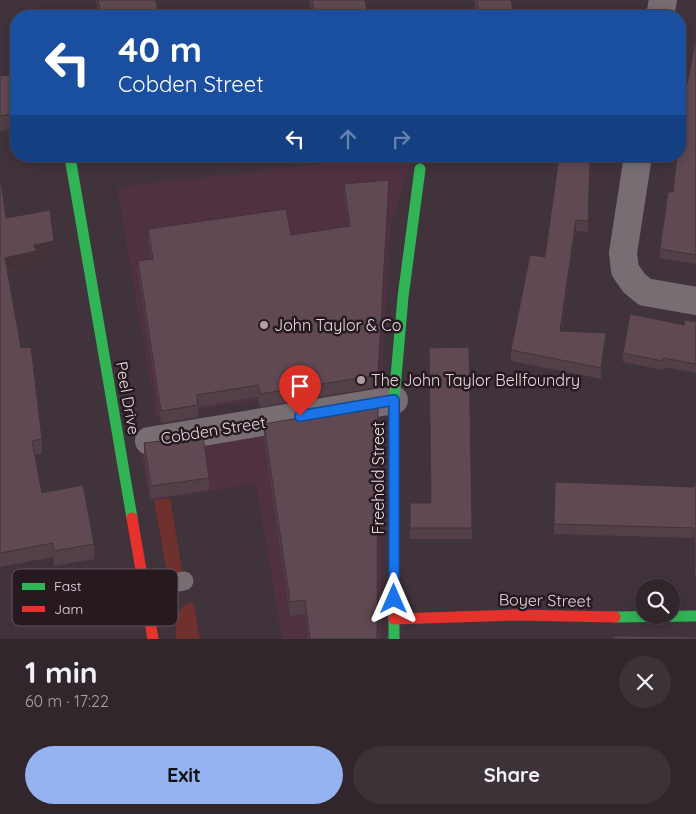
<!DOCTYPE html>
<html lang="en">
<head>
<meta charset="utf-8">
<style>
  body { margin:0; font-family:Quicksand,sans-serif; background:#3d3238; color:#f1f3f6; height:100vh; display:flex; flex-direction:column; font-size:19px; white-space:nowrap }
  * { box-sizing:border-box; margin:0 }
  p { font-size:16px; color:#a8a5a9 }
  .icon { flex:none; width:28px; height:28px; fill:none; stroke:currentColor; stroke-width:2; stroke-linecap:round; stroke-linejoin:round }
  .map { position:relative; height:639px; overflow:hidden }
  .sheet { display:flex; flex-direction:column; background:#31262c; flex:1 }
  .sheet>* { flex:none }
  .top-card { position:absolute; left:10px; top:10px; width:676px; height:152px; border-radius:20px; box-shadow:0 2px 12px #0003,0 0 0 1px #4c4348; background:#1a4fa0; color:#fff; overflow:hidden }
  .buttons { position:absolute; left:635px; top:579px; display:grid; gap:10px }
  .buttons a { display:grid; place-items:center; width:45px; height:45px; border-radius:50%; background:#31262c; box-shadow:0 2px 12px #0003,0 0 0 1px #4c4348; font-size:25px }
  .pin { position:absolute; display:grid; place-items:center; width:42px; height:42px; color:#fff; margin:-51px -21px; border-radius:50% 50% 50% 0; rotate:-45deg; box-shadow:0 0 5px #0007 }
  .pin .icon { rotate:45deg }
  .me { position:absolute; width:55px; margin:-28px; rotate:0deg; stroke-linejoin:round; filter:drop-shadow(0 0 4px #0008) }
  .turn { display:flex; align-items:center; gap:18px; height:105px; padding:0 25px; font-size:22px }
  .turn .icon { width:65px; height:65px; stroke-width:2.5 }
  .turn b { display:block; font-size:35px; line-height:42px }
  .lanes { display:flex; align-items:center; height:48px; padding:0 25px; background:#0003; justify-content:center; gap:25px; direction:ltr }
  .lanes .off { opacity:.35 }
  .round { display:grid; place-items:center; flex:none; width:52px; height:52px; border-radius:26px; background:#3d3238 }
  .headline { display:flex; align-items:center; justify-content:space-between; height:85px; padding:0 25px }
  h1 { font-size:30px; font-weight:700; line-height:38px }
  .button { display:flex; gap:10px; margin-top:auto; padding:10px 25px }
  .button a { flex:1; height:58px; border-radius:30px; background:#95b2f1; color:#111; font-size:20px; font-weight:700; line-height:58px; text-align:center }
  .button a+a { background:#3d3238; color:#f1f3f6 }
  .map>svg:first-child { display:block }
  .built { fill:#4f3142 }
  .green { fill:#6f312d }
  .lines { fill:none; stroke-linecap:round; stroke-linejoin:round }
  .lane { stroke:#776d72; stroke-width:19 }
  .street { stroke:#776d72; stroke-width:28 }
  .fast { stroke:#30b455; stroke-width:11 }
  .jam { stroke:#e5322d; stroke-width:11 }
  .wall { fill:#533f47 }
  .shaded-wall { fill:#433339 }
  .building { fill:#604952; stroke:#433339 }
  .route-casing { stroke:#114b97; stroke-width:12 }
  .route { stroke:#1a73e8; stroke-width:9 }
  .poi-dot { fill:#ae9ea6; stroke:#261a20; stroke-width:2 }
  .labels { text-anchor:middle; dominant-baseline:central; stroke-width:5; stroke-linejoin:round; paint-order:stroke }
  .poi-label { font-size:16px; fill:#e8d7e0; stroke:#261a20; text-anchor:start }
  .street-label { font-size:16px; fill:#e8d7e0; stroke:#261a20 }
  .key { fill:#261a20; stroke:#60535a; stroke-width:1 }
  .key-label { font-size:14px; fill:#e8d7e0 }
</style>
</head>
<body>
<div class="map">
<svg width="696" height="639" viewBox="0 0 696 639">
  <rect width="100%" height="100%" fill="#41333b"/>
  <!-- built -->
  <g class="built">
    <polygon points="326,156 412,156 390,230 382,380 156,417 117,187 313,165"/>
    <polygon points="383,419 381,639 282,639 256,484 149,500 141,454"/>
  </g>
  <!-- green -->
  <g class="green">
    <polygon points="170,498 183,576 166,567 154,500"/>
    <path d="M193,602l7,37h-24c0,-16 -2,-33 17,-37z"/>
  </g>
  <g class="lines">
    <!-- lane -->
    <polyline class="lane" points="144,588 184,581"/>
    <!-- street -->
    <g class="street">
      <polyline points="660,16 663,0"/>
      <polyline points="638,156 623,253 625,270 634,283 645,292 696,301"/>
      <polyline points="149,441 394,400"/>
    </g>
    <!-- fast -->
    <g class="fast">
      <polyline points="71,163 132,518"/>
      <polyline points="615,617 696,616"/>
      <polyline points="394,639 394,400 403,297 420,169"/>
    </g>
    <!-- jam -->
    <g class="jam">
      <polyline points="132,518 153,639"/>
      <polyline points="394,619 514,615 615,617"/>
    </g>
  </g>
  <!-- wall -->
  <g class="wall">
    <polygon points="96,0 156,0 158,16 98,16"/>
    <polygon points="309,0 365,0 368,16 312,16"/>
    <polygon points="474,0 511,0 476,12"/>
    <polygon points="696,38 696,264 660,258 660,249 673,192"/>
    <polygon points="16,74 16,128 0,131 0,76"/>
    <polygon points="559,156 594,156 590,172 588,232 576,231 562,331 606,344 601,379 511,361 511,350 545,257"/>
    <polygon points="0,181 6,218 54,256 36,260 36,266 8,272 21,348 42,439 42,454 35,455 42,493 94,544 94,559 54,566 53,557 0,567"/>
    <polygon points="344,184 389,192 378,387 260,407 258,397 198,407 198,417 161,423 138,273 138,261 151,259 148,241 148,229 291,235 349,226 344,196"/>
    <polygon points="696,322 696,373 663,367 663,370 623,362 623,353 684,325"/>
    <polygon points="469,347 472,539 410,539 410,503 431,503"/>
    <polygon points="264,424 378,639 308,639 305,614 290,616 264,438"/>
    <polygon points="144,443 209,478 209,490 151,499 144,456"/>
    <polygon points="696,484 696,576 695,576 694,538 554,534 554,524 694,487"/>
  </g>
  <!-- shaded-wall -->
  <g class="shaded-wall">
    <polygon points="591,156 594,156 590,172 588,232 590,161"/>
    <polygon points="389,180 389,192 378,387 378,375"/>
    <polygon points="576,220 576,231 560,342 560,331"/>
    <polygon points="54,241 54,256 36,260 36,266 5,272 5,258 34,245"/>
    <polygon points="606,333 606,344 601,379 601,368"/>
  </g>
  <!-- building -->
  <g class="building">
    <polygon points="98,0 156,0 158,16 101,16"/>
    <polygon points="312,0 365,0 368,16 315,16"/>
    <polygon points="477,0 511,0 514,16 452,16 479,12"/>
    <polygon points="696,38 696,255 660,249 668,192 673,192 677,156 680,156 680,127 681,114"/>
    <polygon points="16,74 16,113 0,116 0,76"/>
    <polygon points="559,156 591,156 590,161 588,221 576,220 560,331 606,333 601,368 511,350 530,255 545,257"/>
    <polygon points="389,180 378,375 260,394 258,385 197,395 198,405 161,411 138,261 153,259 148,229 286,209 291,235 350,226 344,184"/>
    <polygon points="0,181 1,181 6,218 50,210 54,241 34,245 36,251 5,258 21,348 31,347 42,439 32,441 42,493 83,485 94,544 54,551 53,543 0,553"/>
    <polygon points="630,314 684,325 685,320 696,322 696,364 663,358 663,361 623,353"/>
    <polygon points="469,347 472,528 410,528 410,503 431,503 429,348"/>
    <polygon points="376,405 376,408 378,408 377,639 310,639 305,600 290,602 264,424"/>
    <polygon points="203,436 209,478 151,486 144,443"/>
    <polygon points="555,482 694,487 694,484 696,484 696,565 695,565 694,528 554,524"/>
    <polygon points="614,636 696,637 696,639 614,639"/>
  </g>
  <g class="lines">
    <defs>
      <polyline id="route" points="300,416 394,400 394,599"/>
    </defs>
    <!-- route casing -->
    <use href="#route" class="route-casing"/>
    <!-- route -->
    <use href="#route" class="route"/>
  </g>
  <!-- markers -->
  <g class="poi-dot">
    <circle cx="264" cy="325" r="5"/>
    <circle cx="361" cy="380" r="5"/>
  </g>
  <g class="labels">
    <!-- poi labels -->
    <g class="poi-label">
      <text x="274" y="325">John Taylor &amp; Co</text>
      <text x="371" y="380">The John Taylor Bellfoundry</text>
    </g>
    <!-- street labels -->
    <g class="street-label">
      <text transform="translate(128 398) rotate(80)">Peel Drive</text>
      <text transform="translate(213 430) rotate(-9)">Cobden Street</text>
      <text transform="translate(378 478) rotate(-90)">Freehold Street</text>
      <text transform="translate(545 600) rotate(1)">Boyer Street</text>
    </g>
  </g>
  <!-- legend -->
  <rect x="12" y="569" width="166" height="57" rx="8" class="key"/>
  <rect x="22" y="583" width="23" height="7" fill="#30b455"/>
  <rect x="22" y="606" width="23" height="6" fill="#e5322d"/>
  <g class="key-label">
    <text x="54" y="591">Fast</text>
    <text x="54" y="614">Jam</text>
  </g>
</svg>
<div class="buttons">
<a><svg class="icon" aria-label="search" viewBox="0 0 24 24"><circle cx="10" cy="10" r="6"/><path d="M15 15l6 6"/></svg></a>
</div>
<div class="pin" style="left:300px;top:416px;background:#d93025"><svg class="icon" aria-label="arrive" viewBox="0 0 24 24"><path d="M6 21V4h12l-3 4 3 4H6"/></svg></div>
<svg class="me" style="left:394px;top:599px" viewBox="-20 -20 40 40"><path d="M0-17L14 15 0 8-14 15z" fill="#1a73e8" stroke="#fff" stroke-width="4"/></svg>
<div class="top-card">
<div class="turn"><svg class="icon" aria-label="left" viewBox="0 0 24 24"><path d="M17 20v-9H6M10 6l-5 5 5 5"/></svg><div><b>40 m</b>Cobden Street</div></div>
<div class="lanes"><svg class="icon" aria-label="left" viewBox="0 0 24 24"><path d="M17 20v-9H6M10 6l-5 5 5 5"/></svg><svg class="icon off" aria-label="ahead" viewBox="0 0 24 24"><path d="M12 20V5M6 11l6-6 6 6"/></svg><svg class="icon off" aria-label="right" viewBox="0 0 24 24"><path d="M7 20v-9h11M14 6l5 5-5 5"/></svg></div>
</div>
</div>
<section class="sheet">
<div class="headline"><div><h1>1 min</h1><p>60 m · 17:22</p></div><a class="round"><svg class="icon" aria-label="close" viewBox="0 0 24 24"><path d="M6 6l12 12M18 6L6 18"/></svg></a></div>
<div class="button"><a>Exit</a><a>Share</a></div>
</section>
</body>
</html>
